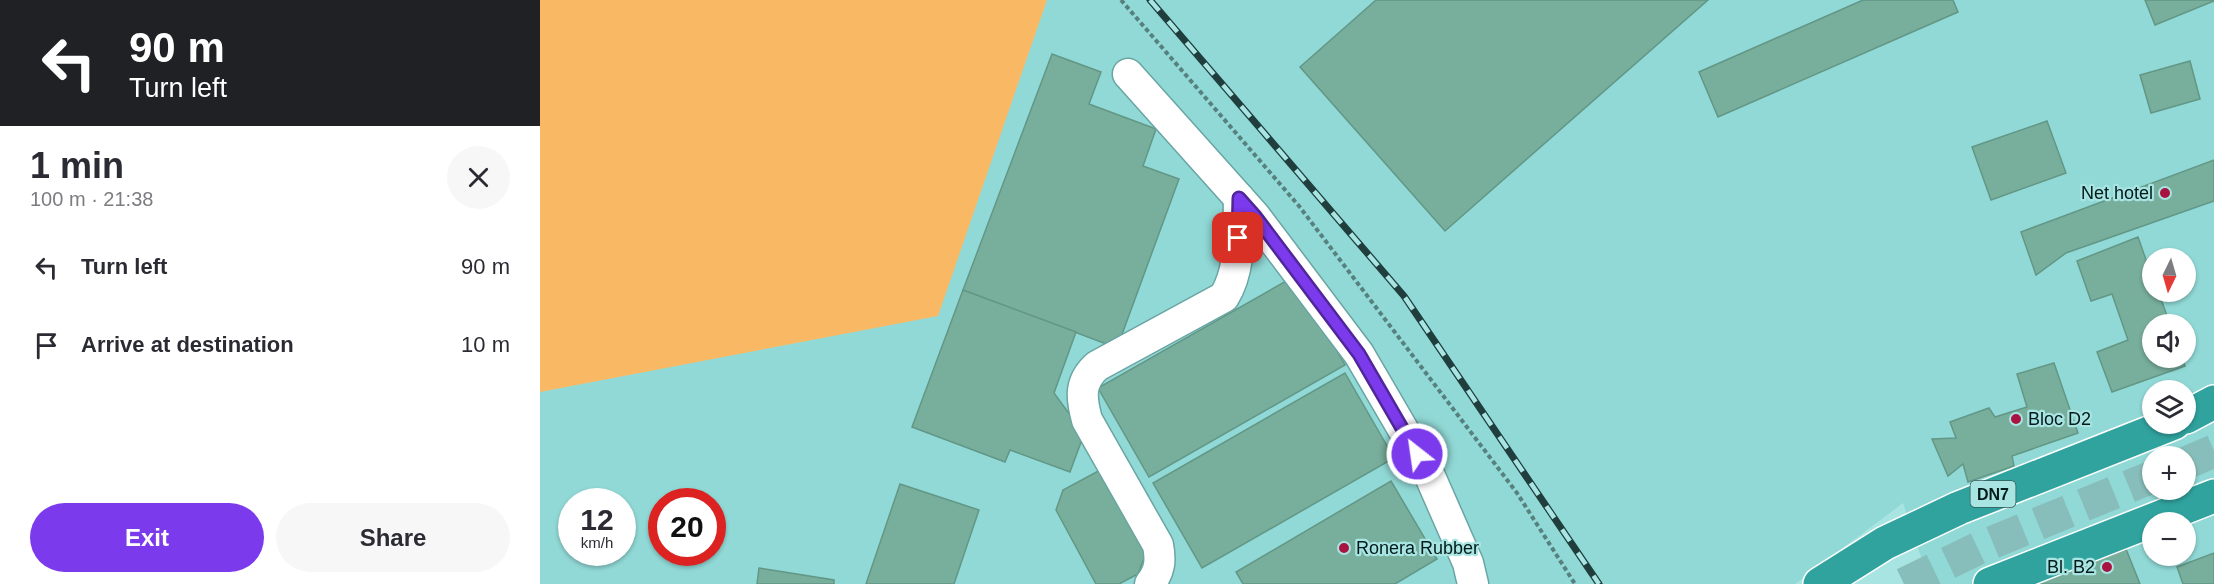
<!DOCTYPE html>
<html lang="en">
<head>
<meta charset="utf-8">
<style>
  body { margin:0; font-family:Arial,sans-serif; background:#f7f7f7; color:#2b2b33; height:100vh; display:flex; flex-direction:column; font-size:22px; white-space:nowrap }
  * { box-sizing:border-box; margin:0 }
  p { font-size:20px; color:#7c7c81 }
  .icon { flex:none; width:33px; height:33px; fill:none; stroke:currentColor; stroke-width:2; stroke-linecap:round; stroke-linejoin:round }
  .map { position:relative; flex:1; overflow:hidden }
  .panel { display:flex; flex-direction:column; background:#fff; width:540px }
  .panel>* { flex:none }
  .top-card { background:#202124; color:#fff; overflow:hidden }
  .needle { width:39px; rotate:185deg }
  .buttons { position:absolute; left:1602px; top:248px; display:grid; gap:12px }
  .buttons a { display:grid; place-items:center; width:54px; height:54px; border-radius:50%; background:#fff; box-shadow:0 2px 4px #0004; font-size:30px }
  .speed { position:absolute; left:18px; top:488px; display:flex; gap:12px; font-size:30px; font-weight:700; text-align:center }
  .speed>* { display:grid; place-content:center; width:78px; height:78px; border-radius:50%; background:#fff; box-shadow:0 2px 4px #0004; line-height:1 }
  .speed small { font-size:15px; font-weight:400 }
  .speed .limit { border:9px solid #d22; background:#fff; color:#111 }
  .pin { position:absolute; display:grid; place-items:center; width:51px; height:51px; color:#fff; margin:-26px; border-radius:12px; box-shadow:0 3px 9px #0006 }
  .me { position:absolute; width:66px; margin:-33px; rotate:330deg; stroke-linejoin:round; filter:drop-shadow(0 0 4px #0008) }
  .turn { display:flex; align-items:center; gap:21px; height:126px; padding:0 30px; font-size:27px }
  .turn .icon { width:78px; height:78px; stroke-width:2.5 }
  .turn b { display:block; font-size:42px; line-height:51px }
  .round { display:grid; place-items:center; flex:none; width:63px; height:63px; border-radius:32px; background:#f7f7f7 }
  .summary { display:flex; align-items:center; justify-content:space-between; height:102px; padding:0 30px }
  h1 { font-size:36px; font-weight:800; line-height:45px }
  .button { display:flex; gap:12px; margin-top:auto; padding:12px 30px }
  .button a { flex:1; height:69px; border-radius:36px; background:#7c3aed; color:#fff; font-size:24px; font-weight:800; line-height:69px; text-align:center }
  .button a+a { background:#f7f7f7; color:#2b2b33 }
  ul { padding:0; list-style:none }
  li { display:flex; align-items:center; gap:18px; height:78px; padding:0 30px }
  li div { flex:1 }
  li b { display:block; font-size:22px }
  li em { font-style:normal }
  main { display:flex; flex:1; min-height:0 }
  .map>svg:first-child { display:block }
  .built { fill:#91d9d6; fill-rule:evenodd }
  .green { fill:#f8b864 }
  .building { fill:#78ae9c; stroke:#629786; stroke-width:1.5 }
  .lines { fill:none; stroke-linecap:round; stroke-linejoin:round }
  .highway-tunnel { stroke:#87bdba; stroke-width:33; stroke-dasharray:33 16; stroke-linecap:butt }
  .minor-casing { stroke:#69a5a3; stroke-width:33 }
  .highway-casing { stroke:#fff; stroke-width:36 }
  .path { stroke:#56817f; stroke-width:4; stroke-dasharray:4.5 3; stroke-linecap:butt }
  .minor { stroke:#fff; stroke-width:30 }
  .highway { stroke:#30a39f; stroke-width:33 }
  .rail-casing { stroke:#1f3e3d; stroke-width:7 }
  .rail { stroke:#a8e5e2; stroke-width:4.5; stroke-dasharray:14; stroke-linecap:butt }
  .route-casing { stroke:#51269a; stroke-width:15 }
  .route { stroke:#7c3aed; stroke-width:10 }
  .poi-dot { fill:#a91341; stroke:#a8e5e2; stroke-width:2 }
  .labels { text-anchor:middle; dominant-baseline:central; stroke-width:4.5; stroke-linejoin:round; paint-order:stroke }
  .shield { fill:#a8e5e2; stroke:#345856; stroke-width:1.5 }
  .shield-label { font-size:16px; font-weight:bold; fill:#021b1a }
  .poi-label { font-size:18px; fill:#021b1a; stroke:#a8e5e2; text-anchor:end }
</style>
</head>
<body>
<main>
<section class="panel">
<div class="top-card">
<div class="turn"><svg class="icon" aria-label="left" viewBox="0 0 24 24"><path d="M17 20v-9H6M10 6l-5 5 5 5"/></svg><div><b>90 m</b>Turn left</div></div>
</div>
<div class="summary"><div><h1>1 min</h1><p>100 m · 21:38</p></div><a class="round"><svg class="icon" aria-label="close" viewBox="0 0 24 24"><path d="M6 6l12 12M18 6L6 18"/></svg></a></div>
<ul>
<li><svg class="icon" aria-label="left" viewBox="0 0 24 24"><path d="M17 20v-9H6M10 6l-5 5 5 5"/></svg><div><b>Turn left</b></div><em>90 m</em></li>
<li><svg class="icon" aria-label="arrive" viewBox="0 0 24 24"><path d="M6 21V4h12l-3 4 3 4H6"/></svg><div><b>Arrive at destination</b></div><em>10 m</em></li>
</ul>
<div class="button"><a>Exit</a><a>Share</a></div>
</section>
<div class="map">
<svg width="1674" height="584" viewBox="0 0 1674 584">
  <rect width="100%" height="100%" fill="#a8e5e2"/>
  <!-- built -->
  <path class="built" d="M507,0h1167v584h-284l-27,-81 -108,81h-1255v-192l397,-76zM1612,258h34v33h-34zM1612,324h34v33h-34zM1612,390h34v33h-34zM1612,456h34v33h-34zM32,501h50v51h-50zM122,501h50v51h-50zM1612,522h34v33h-34z"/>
  <!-- green -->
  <polygon class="green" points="0,0 507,0 398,316 0,392"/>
  <!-- building -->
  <g class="building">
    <polygon points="836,0 1168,0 905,231 760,67"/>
    <polygon points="1323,0 1413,0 1418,12 1178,117 1159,72"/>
    <polygon points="1605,0 1674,0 1674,1 1615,25"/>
    <polygon points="512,54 561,72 549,104 616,129 603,166 639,179 577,348 423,290"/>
    <polygon points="1650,61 1660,99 1611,113 1600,75"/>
    <polygon points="1507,121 1526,173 1451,200 1432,147"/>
    <polygon points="1674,160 1674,201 1526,253 1496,275 1481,232"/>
    <polygon points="1598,237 1612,277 1612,291 1618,291 1630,324 1612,324 1612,357 1642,357 1645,366 1572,392 1557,352 1588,340 1572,294 1551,301 1537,261"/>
    <polygon points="755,276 805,365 609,477 558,388"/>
    <polygon points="423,290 536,332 514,393 544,434 530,472 470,450 465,462 372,427"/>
    <polygon points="1514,363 1538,433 1472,456 1474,466 1428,482 1423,464 1408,476 1392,439 1416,438 1410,422 1449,408 1455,417 1487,407 1477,374"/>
    <polygon points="805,373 854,458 662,568 613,483"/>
    <polygon points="562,469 606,553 598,574 579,584 556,584 516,510 523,490"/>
    <polygon points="851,481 897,559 855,584 703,584 696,572"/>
    <polygon points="360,484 439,510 414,584 326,584"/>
    <polygon points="1586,549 1600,584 1496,584"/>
    <polygon points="1674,553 1674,584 1643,584 1637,567"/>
    <polygon points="219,568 294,580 294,584 217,584"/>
  </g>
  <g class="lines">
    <!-- highway-tunnel -->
    <g class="highway-tunnel">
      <polyline points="1646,463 1674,451"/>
      <polyline points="1364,584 1441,547 1612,477"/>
    </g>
    <defs>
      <g id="minor">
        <polyline points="588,74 715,216 819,354 889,474 928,563 933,584"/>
        <path d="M610,584c10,-13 11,-23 8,-39l-71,-125c-6,-22 -8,-38 10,-54l127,-69c18,-29 14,-66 15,-99"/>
      </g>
      <g id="highway">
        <polyline points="1646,417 1674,402"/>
        <polyline points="1280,584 1345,543 1419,508 1634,423"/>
        <polyline points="1450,584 1674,496"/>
      </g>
    </defs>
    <!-- minor casing -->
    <use href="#minor" class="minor-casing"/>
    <!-- highway casing -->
    <use href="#highway" class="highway-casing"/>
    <!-- path -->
    <polyline class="path" points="581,0 759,206 977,493 1035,584"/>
    <!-- minor -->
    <use href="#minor" class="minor"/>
    <!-- highway -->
    <use href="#highway" class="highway"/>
    <defs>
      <polyline id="rail" points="610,0 864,296 1059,584"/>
    </defs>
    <!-- rail casing -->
    <use href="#rail" class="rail-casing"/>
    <!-- rail -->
    <use href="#rail" class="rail"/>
  </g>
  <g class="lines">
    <defs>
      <polyline id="route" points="698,238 699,198 715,216 819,354 877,454"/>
    </defs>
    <!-- route casing -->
    <use href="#route" class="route-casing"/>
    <!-- route -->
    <use href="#route" class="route"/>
  </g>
  <!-- markers -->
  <g class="poi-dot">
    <circle cx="1625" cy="193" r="6"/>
    <circle cx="1476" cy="419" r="6"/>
    <circle cx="804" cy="548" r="6"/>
    <circle cx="1567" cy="567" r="6"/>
  </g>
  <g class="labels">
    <!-- shield labels -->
    <rect class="shield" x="1430.5" y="481" width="45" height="26" rx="4.5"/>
    <g class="shield-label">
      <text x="1453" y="494">DN7</text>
    </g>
    <!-- poi labels -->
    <g class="poi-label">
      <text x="1613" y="193">Net hotel</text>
      <text x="1488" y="419" text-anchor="start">Bloc D2</text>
      <text x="816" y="548" text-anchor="start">Ronera Rubber</text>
      <text x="1555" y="567">Bl. B2</text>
    </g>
  </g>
</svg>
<div class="buttons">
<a><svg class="needle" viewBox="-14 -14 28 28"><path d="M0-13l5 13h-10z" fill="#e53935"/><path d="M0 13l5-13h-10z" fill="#7c7c81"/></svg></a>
<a><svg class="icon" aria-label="sound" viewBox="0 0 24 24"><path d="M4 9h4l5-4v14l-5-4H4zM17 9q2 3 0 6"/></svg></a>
<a><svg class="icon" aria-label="layers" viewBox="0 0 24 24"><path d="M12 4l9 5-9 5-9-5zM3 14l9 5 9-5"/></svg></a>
<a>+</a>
<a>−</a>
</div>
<div class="speed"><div>12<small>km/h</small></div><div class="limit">20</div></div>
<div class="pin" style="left:698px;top:238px;background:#d93025"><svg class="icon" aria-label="arrive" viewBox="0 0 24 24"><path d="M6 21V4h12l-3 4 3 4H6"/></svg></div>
<svg class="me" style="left:877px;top:454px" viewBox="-20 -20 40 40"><circle r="17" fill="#7c3aed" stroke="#fff" stroke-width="3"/><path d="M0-11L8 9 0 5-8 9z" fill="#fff"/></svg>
</div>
</main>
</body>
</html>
